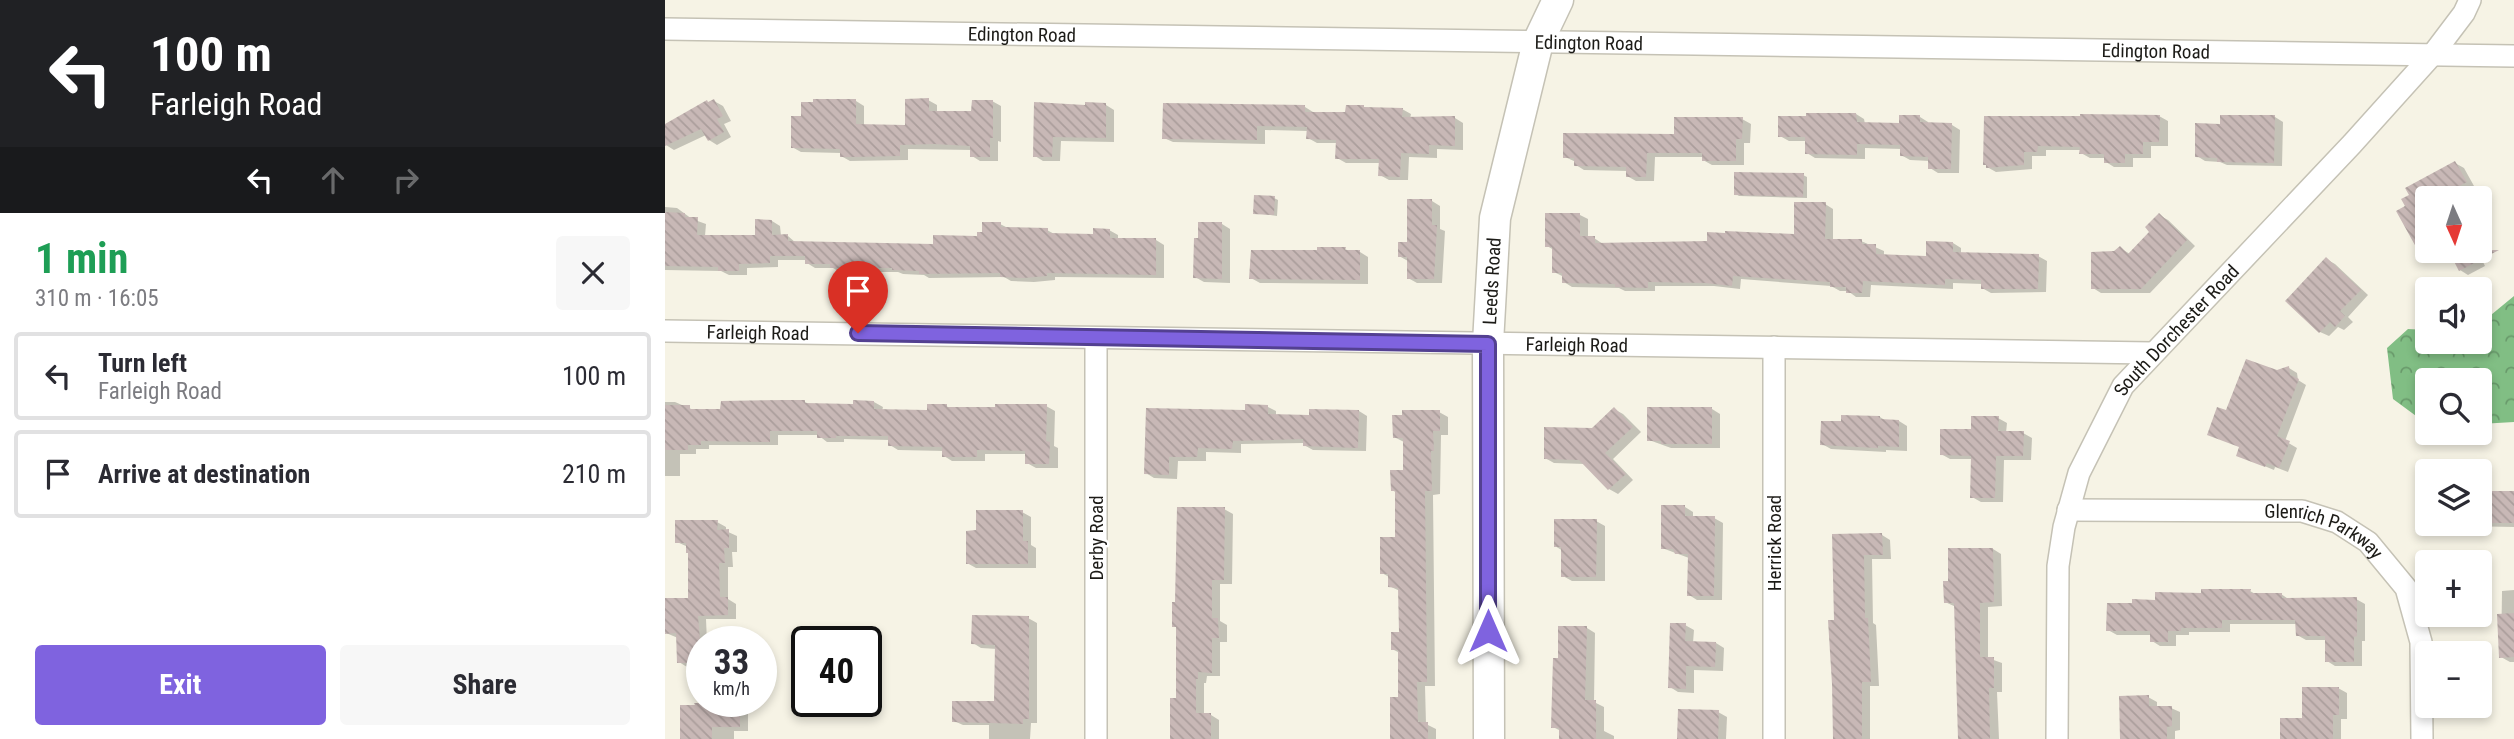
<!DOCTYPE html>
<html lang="en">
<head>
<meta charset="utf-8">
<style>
  body { margin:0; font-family:"Roboto Condensed",sans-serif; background:#f7f7f7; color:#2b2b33; height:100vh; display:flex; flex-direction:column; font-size:26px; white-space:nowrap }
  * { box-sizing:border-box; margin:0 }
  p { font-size:23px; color:#7c7c81 }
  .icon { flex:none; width:38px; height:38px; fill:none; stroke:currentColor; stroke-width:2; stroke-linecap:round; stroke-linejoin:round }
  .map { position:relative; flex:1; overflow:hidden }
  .sheet { display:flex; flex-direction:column; background:#fff; width:665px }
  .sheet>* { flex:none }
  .banner { background:#202124; color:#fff; overflow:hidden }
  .needle { width:46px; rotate:177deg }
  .fabs { position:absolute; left:1750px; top:186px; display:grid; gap:14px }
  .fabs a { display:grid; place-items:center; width:77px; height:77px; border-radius:7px; background:#fff; box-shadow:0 4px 10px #0003; font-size:35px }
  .speed { position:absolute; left:21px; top:626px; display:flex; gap:14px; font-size:35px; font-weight:700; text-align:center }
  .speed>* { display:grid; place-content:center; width:91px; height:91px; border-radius:50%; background:#fff; box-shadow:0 4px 10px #0003; line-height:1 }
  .speed small { font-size:18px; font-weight:400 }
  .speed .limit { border:4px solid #111; border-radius:10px; background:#fff; color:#111 }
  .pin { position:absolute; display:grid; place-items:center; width:60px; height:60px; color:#fff; margin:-72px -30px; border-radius:50% 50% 50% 0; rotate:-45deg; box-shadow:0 0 7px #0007 }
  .pin .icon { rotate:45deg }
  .me { position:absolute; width:77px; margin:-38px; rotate:0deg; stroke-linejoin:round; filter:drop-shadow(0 0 5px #0008) }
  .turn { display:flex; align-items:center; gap:24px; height:147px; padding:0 35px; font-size:32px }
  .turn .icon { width:91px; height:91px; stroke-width:2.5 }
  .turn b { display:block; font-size:49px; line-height:60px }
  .lanes { display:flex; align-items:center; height:66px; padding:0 35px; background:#0003; justify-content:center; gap:35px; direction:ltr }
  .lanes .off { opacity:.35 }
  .round { display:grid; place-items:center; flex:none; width:74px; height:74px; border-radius:7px; background:#f7f7f7 }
  .headline { display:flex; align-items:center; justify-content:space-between; height:119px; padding:0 35px }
  h1 { font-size:42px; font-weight:700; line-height:52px; color:#1e9e55 }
  .action { display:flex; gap:14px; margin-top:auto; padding:14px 35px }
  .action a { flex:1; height:80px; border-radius:7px; background:#7f63df; color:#fff; font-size:28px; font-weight:700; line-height:80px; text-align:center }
  .action a+a { background:#f7f7f7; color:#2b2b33 }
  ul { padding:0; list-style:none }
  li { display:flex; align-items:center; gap:21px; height:88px; margin:0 14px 10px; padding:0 21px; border:4px solid #e1e1e2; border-radius:7px }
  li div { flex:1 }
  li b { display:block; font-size:26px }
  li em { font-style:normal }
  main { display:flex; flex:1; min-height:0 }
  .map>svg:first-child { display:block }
  .forest { fill:url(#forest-crowns) }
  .shadow { fill:#0003 }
  .building { fill:url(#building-back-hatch) }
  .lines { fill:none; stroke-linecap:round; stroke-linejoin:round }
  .street-casing { stroke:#c5c2b5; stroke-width:24 }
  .secondary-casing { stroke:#c5c2b5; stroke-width:33 }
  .street { stroke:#fff; stroke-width:21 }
  .secondary { stroke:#fff; stroke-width:30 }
  .route-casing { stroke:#534091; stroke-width:18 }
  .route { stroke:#7f63df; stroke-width:12 }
  .labels { text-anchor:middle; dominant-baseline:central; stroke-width:5; stroke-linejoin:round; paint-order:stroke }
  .street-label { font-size:19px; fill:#1c1b17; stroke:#fff }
</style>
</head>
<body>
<main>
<section class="sheet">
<div class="banner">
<div class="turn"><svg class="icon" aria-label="left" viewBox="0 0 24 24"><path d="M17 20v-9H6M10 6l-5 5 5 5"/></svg><div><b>100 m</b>Farleigh Road</div></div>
<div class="lanes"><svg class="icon" aria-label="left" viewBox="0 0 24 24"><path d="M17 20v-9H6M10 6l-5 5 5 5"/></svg><svg class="icon off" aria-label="ahead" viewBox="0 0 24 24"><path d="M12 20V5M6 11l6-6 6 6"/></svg><svg class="icon off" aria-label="right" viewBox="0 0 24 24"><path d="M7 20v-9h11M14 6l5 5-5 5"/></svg></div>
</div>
<div class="headline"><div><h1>1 min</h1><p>310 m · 16:05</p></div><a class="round"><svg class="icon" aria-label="close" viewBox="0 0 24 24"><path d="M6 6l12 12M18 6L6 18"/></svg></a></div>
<ul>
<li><svg class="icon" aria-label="left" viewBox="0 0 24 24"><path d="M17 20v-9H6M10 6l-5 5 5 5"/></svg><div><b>Turn left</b><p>Farleigh Road</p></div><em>100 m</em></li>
<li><svg class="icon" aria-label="arrive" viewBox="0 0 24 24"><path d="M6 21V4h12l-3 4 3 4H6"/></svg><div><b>Arrive at destination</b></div><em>210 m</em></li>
</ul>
<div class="action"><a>Exit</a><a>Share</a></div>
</section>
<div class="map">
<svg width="1849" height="739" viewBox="0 0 1849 739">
  <defs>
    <pattern id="forest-crowns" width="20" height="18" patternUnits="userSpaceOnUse" patternTransform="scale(1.75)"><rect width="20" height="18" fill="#81be84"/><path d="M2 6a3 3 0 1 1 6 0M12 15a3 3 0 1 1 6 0" fill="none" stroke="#699a6b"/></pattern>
    <pattern id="building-back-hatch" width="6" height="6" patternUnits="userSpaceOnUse" patternTransform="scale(1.75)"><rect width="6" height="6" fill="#c8b8b6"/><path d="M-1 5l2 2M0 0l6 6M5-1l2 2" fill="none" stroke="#ab9e9c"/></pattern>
  </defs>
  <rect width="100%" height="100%" fill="#f6f3e5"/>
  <!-- forest -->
  <polygon class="forest" points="1849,296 1849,422 1815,424 1815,380 1762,380 1762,424 1728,399 1722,348 1743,329 1762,330 1762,341 1815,341 1815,324"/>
  <!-- shadow -->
  <g class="shadow">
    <polygon points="263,100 272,105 272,113 308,113 327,101 336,106 336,142 333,141 333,161 315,161 307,156 307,150 243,149 243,160 185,161 176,156 176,153 136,152 127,147 138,117 191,101 199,106 199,126 242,126"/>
    <polygon points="49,101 58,106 66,121 59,124 66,137 52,145 44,140 41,135 9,150 1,145 0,126"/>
    <polygon points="441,105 449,110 449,142 396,141 395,161 378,161 370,156 391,106"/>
    <polygon points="640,107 648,112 682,114 703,109 737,109 746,114 745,119 790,118 798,123 798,150 772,149 772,158 744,157 743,180 724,180 715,175 715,163 681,163 672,158 672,143 652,143 643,138 643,131 600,130 600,144 508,142 499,138"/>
    <polygon points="1191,114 1199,119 1200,124 1236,125 1255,117 1263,122 1263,124 1287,125 1295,130 1294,173 1273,173 1265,168 1265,161 1245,160 1236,155 1237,149 1200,148 1200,159 1150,158 1142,153 1142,141 1124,141 1115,136"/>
    <polygon points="1494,116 1503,121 1503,146 1486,146 1486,158 1468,158 1468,167 1449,167 1441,162 1441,158 1425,158 1416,153 1416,150 1381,150 1381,156 1367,156 1367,169 1331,172 1322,167 1321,117"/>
    <polygon points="1610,117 1618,122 1617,166 1562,165 1555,162 1540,161 1532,156 1556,125"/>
    <polygon points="1077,119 1086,124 1085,143 1079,143 1079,165 1047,165 1038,160 1038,157 990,157 989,181 971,181 962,176 963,171 919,170 911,165 911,162 900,157 1011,136"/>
    <polygon points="1790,163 1799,168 1809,186 1788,198 1762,198 1761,251 1752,246 1733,212"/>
    <polygon points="1138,175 1142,177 1142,198 1074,196 1071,194"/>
    <polygon points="609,198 613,200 612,216 590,213"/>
    <polygon points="767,201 775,206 775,229 780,231 777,283 752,283 743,278 743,261 734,256"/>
    <polygon points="1160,204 1168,209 1168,241 1196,241 1219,251 1219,256 1263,257 1288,243 1296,248 1296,254 1373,256 1382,261 1381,292 1326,293 1317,288 1318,284 1288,283 1288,289 1206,285 1205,297 1191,297 1183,291 1175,291 1166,286 1076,279 1075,289 1049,286 990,286 990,291 960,291 954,288 907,287 899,282 899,277 889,272 889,250 882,246 882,215 915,215 923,219 923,238 929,238 938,244 1043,243 1131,236"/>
    <polygon points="0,207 12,208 27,219 41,224 40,236 92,236 107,221 115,226 116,236 123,236 131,243 270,246 313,238 335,224 345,229 382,230 391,235 430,236 444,230 453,235 453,240 491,240 499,245 499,278 390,277 390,280 369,282 346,281 339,277 264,278 259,275 238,274 233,272 175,272 168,268 150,268 142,263 142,260 113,260 113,267 82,268 82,275 64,275 56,271 0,270"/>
    <polygon points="1494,215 1503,220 1530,246 1485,293 1436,293 1428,288 1450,253 1455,248 1465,254 1487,232"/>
    <polygon points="557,224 565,229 565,283 539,282 530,277"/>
    <polygon points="680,249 686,252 695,252 703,257 703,284 595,283 586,278 654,252"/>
    <polygon points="1812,250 1820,266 1803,275 1795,270"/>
    <polygon points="1661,259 1670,264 1703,295 1683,317 1688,322 1679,330 1673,327 1664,336 1655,332"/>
    <polygon points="1624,368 1632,373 1633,380 1641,385 1620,441 1632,448 1623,472 1610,467 1609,470 1573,455 1576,448 1563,412"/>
    <polygon points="0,402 10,402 31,411 57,411 140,402 146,405 190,405 190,402 209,402 218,407 217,411 264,412 281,406 287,409 381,406 390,411 389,446 393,448 393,468 371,468 362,463 362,454 320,454 320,461 287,461 279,456 279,451 233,450 225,445 225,440 179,439 179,442 162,442 153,435 113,435 113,445 44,445 44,449 31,449 31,454 15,454 15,476 0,476"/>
    <polygon points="603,407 611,411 611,416 646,417 694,411 702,416 701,451 648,450 639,445 639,443 576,444 576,453 541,452 541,461 513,461 512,479 489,478 481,473 483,409 582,412"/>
    <polygon points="949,409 958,414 976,432 948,459 968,480 953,494 944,489 920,464 889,463 880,458 927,430"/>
    <polygon points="1047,409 1055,414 1055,448 1006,448 984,440"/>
    <polygon points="774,412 783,417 783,435 776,435 775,494 768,495 770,686 760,686 761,724 771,729 771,739 727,739 735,699 735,653 727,649 735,634 735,591 724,586 724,577 717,573 732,539 732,493 727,490 740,472 739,442 729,437"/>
    <polygon points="1215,417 1221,421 1234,421 1242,426 1242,451 1221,450 1221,452 1166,449 1157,444 1178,423"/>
    <polygon points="1333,418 1342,423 1341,433 1358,433 1367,438 1366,460 1339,460 1338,502 1316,502 1307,497 1308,459 1285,459 1276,454"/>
    <polygon points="1849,493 1849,527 1795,526 1789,523 1815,523 1815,494"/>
    <polygon points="1020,507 1028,512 1028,518 1049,518 1058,523 1057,600 1032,600 1024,595 1024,558 997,548"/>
    <polygon points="559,509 568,514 567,584 555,584 555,621 562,625 562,642 555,642 555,676 542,676 541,683 539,683 539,715 546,715 554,720 554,739 507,739 513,700"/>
    <polygon points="357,512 366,517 366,545 371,548 371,568 311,568 302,563 313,532"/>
    <polygon points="931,521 940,526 940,581 907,581 898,576 898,551 890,546"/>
    <polygon points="52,522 61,527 61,531 72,536 72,552 67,552 68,567 63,567 63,599 71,604 71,619 41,619 42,642 37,642 37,667 22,667 14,662 13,638 1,633 25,599 25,553 23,547 12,542"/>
    <polygon points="1217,535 1225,540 1226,559 1207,559 1208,623 1211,625 1214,686 1205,686 1205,739 1169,739 1169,536"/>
    <polygon points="1328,549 1336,554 1337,606 1323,607 1323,658 1337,663 1337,692 1332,692 1334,739 1295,739 1291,607 1280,602 1285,582"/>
    <polygon points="1849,590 1849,662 1845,662 1836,657 1837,591"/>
    <polygon points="1585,591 1592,595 1616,594 1625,600 1691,599 1700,604 1700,641 1697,641 1697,666 1670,666 1662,661 1662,640 1641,640 1632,635 1632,624 1565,624 1565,632 1524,632 1524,635 1511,635 1511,646 1495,646 1487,641 1487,635 1452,635 1443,630 1492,601"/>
    <polygon points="363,618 372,623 372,723 366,723 365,739 324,739 324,725 298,725 289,721 331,703 332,649 316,648 308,643"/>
    <polygon points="1020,625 1029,630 1028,643 1051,643 1059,648 1058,671 1029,670 1029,693 1013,692 1005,687"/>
    <polygon points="922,628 930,633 929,702 939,707 939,731 949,736 949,739 896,739 896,731 888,727 895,660"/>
    <polygon points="1673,688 1682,693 1682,719 1676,719 1676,739 1617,739"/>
    <polygon points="1483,697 1492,702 1492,708 1506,708 1515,712 1515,730 1510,731 1510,739 1456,739"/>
    <polygon points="74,704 83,709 83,731 69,731 69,739 16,739"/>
    <polygon points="1053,712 1062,717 1061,739 1014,739"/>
  </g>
  <!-- building -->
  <g class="building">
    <polygon points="264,98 264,111 306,111 307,100 328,100 328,138 325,138 325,157 305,157 305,146 269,144 235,145 235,156 191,157 175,157 175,149 126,148 126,116 136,116 136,102 148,102 148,99 191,99 191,124 240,125 240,99"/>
    <polygon points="49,99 58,116 52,119 59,132 43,141 36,129 0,146 0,124 42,100 43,102"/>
    <polygon points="369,102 420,105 420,102 441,103 441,138 388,137 387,157 368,157"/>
    <polygon points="498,103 640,105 640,112 680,112 681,105 699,105 699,107 738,108 737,117 790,116 790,146 764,145 764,154 736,153 735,177 713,176 714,159 670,159 671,140 641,139 642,127 592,126 592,140 497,139"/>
    <polygon points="1141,113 1191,113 1192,122 1234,123 1234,115 1255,115 1255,122 1287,123 1286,169 1263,169 1263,157 1235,156 1235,145 1192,144 1192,155 1140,154 1140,137 1113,137 1113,116 1141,116"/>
    <polygon points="1415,114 1495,115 1494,142 1478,142 1478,154 1460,154 1460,163 1439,163 1439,154 1414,154 1415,147 1373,146 1372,152 1359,152 1359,165 1321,168 1321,165 1318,165 1319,116 1415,116"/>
    <polygon points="1555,115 1610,115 1609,163 1552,162 1552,158 1530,157 1530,123 1555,124"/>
    <polygon points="1009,117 1078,117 1077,139 1071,139 1071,161 1037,161 1037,153 982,153 981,177 961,177 961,167 909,166 909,158 898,158 898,133 1009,134"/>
    <polygon points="1790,161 1802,182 1772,198 1762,198 1762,241 1751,247 1731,211 1740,206 1736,199 1744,195 1740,188"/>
    <polygon points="1069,172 1139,173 1138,197 1069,195"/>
    <polygon points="589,195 610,196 609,215 588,214"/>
    <polygon points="742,199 767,199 767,225 772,225 769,279 742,279 742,257 733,257 733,242 742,242"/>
    <polygon points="1129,202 1161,202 1160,239 1197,239 1197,244 1211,244 1211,254 1261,256 1261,241 1288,242 1288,252 1374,254 1373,289 1316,289 1316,280 1280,279 1280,285 1198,281 1197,293 1181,293 1181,287 1165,287 1165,282 1068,276 1067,286 1040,283 983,282 983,288 950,287 950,284 897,283 897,273 887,273 887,247 880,247 880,213 915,213 915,236 930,236 930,243 1042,241 1042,232 1060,233 1060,231 1129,234"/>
    <polygon points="0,212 20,213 20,217 33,217 32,235 90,235 90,219 107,220 107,235 123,234 123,241 268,244 268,235 312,236 312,232 317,232 317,222 336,222 336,227 383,228 383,233 428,234 428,228 445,229 445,238 491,238 491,275 382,273 382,276 359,278 335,277 335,273 254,274 254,271 227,270 227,268 165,268 165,264 140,264 140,256 105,256 105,263 74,264 74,271 53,271 53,267 0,266"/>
    <polygon points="1494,213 1522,240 1476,289 1426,289 1426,252 1449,251 1455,246 1463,254 1484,232 1480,227"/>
    <polygon points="533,222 557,222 557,279 528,278 529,238 533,238"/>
    <polygon points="652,247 681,247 680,250 695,250 695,280 584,279 586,250 652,250"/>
    <polygon points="1783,250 1834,250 1794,271"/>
    <polygon points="1661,257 1696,290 1675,311 1680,316 1670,327 1665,322 1654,333 1620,301"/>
    <polygon points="1581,359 1612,370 1624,366 1625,375 1634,379 1612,436 1625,441 1614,468 1602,463 1600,467 1571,456 1574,447 1542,435 1552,407 1561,410"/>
    <polygon points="121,400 140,400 140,403 188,404 188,400 209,401 209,409 262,410 262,404 282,404 282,407 330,407 330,404 382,404 381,441 385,442 384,464 360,464 360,451 312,450 312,457 277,457 277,447 223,446 223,436 171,436 171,438 152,438 152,431 105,431 105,442 36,441 36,445 23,445 23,450 0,450 0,405 25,405 25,409 55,409 56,401"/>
    <polygon points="580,404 603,405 603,414 644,415 644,409 694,410 693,448 638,446 638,439 568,441 567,449 533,448 532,457 504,457 504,475 479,474 481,408 580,410"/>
    <polygon points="949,407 968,427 940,453 961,474 943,490 914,460 879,459 879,427 927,428"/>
    <polygon points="982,407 1047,407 1047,444 996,444 996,441 982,441"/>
    <polygon points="737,410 775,410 775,431 768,431 769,451 766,451 767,491 760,491 762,682 752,682 753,722 763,722 763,739 725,739 725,697 733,697 733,650 726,650 726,632 734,632 733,588 723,587 723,574 715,574 715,537 730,537 730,491 726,491 725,470 738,470 738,438 728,438 727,415 737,415"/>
    <polygon points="1176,415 1215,416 1215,419 1234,420 1234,447 1213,446 1213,448 1155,445 1156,421 1176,421"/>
    <polygon points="1306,416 1334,416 1333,431 1359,431 1358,456 1331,456 1330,498 1305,498 1306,456 1275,455 1275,429 1306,429"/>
    <polygon points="1820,491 1849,491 1849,523 1819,523 1819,516 1815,516 1815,493"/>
    <polygon points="996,505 1020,505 1020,516 1050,516 1049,596 1022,596 1023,554 1010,554 1008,549 996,549"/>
    <polygon points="512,507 560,507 559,580 547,580 547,618 553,618 554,638 547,638 547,673 533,672 533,679 531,679 531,713 546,713 546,739 505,739 505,698 511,698 511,627 507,627 507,602 510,602"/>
    <polygon points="311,510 358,510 358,541 363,541 363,564 301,564 301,531 311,530"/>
    <polygon points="889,519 932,519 931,577 896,577 896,547 889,547"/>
    <polygon points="10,520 53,520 52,530 64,529 64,548 59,548 60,563 54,563 55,597 63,597 63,615 33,616 37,663 12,663 11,633 0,634 0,598 23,598 23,553 21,553 21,543 10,543"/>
    <polygon points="1217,533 1218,555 1199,555 1200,618 1203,618 1206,682 1197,682 1197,739 1168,739 1167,684 1163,620 1169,620 1167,534"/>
    <polygon points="1283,548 1328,548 1329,602 1315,603 1315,657 1329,657 1329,688 1324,688 1325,739 1293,739 1289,603 1279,603 1278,581 1283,581"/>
    <polygon points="1536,589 1586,589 1585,593 1617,593 1617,598 1692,597 1692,636 1689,637 1689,662 1660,662 1660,636 1631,636 1630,620 1557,620 1557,628 1516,628 1516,631 1503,631 1503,642 1485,642 1485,631 1441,631 1442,603 1467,603 1467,599 1490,600 1490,592 1536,593"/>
    <polygon points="1849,613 1849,657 1834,658 1832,614"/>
    <polygon points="307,615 364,616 364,719 358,719 358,724 287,722 287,701 329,701 330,645 306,644"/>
    <polygon points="1005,623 1021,623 1020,641 1051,642 1050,667 1021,666 1021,689 1003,688"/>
    <polygon points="893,626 922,626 920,700 931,700 931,739 894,739 894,728 886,728 888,658 893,658"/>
    <polygon points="1637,687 1674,687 1674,715 1668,715 1668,739 1615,739 1615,718 1637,718"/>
    <polygon points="1484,695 1484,706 1507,706 1507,726 1502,727 1502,739 1455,739 1454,696"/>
    <polygon points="29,703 75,703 75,727 47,727 47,739 15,739 15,705 30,705"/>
    <polygon points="1013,709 1054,710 1053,739 1012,739"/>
  </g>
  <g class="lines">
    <defs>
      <g id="street">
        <path id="s1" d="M0,29l1849,27"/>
        <path id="s2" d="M0,331l1487,22"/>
        <path id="s3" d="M1403,510l234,1 35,11 31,20 38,46 15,54 1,97"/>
        <polyline points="431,739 431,338"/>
        <polyline points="1109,739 1109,347"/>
        <path id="s4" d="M1392,739l1,-173 6,-39 15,-54 44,-87 229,-242 81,-90 31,-41 6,-13"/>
      </g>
      <g id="secondary">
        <path id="s5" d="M824,739l-1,-396 7,-125 43,-176 20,-42"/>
      </g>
    </defs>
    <!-- street casing -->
    <use href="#street" class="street-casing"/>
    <!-- secondary casing -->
    <use href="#secondary" class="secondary-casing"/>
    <!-- street -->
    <use href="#street" class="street"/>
    <!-- secondary -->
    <use href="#secondary" class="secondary"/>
  </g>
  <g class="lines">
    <defs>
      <polyline id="route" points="193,333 823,344 823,631"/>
    </defs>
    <!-- route casing -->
    <use href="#route" class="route-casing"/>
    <!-- route -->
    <use href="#route" class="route"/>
  </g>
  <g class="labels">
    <!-- street labels -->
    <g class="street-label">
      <text stroke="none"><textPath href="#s1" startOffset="357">Edington Road</textPath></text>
      <text stroke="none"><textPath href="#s1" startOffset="924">Edington Road</textPath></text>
      <text stroke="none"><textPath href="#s1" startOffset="1491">Edington Road</textPath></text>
      <text stroke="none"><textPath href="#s5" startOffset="458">Leeds Road</textPath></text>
      <text stroke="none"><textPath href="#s4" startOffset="443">South Dorchester Road</textPath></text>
      <text stroke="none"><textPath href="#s2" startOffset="93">Farleigh Road</textPath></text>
      <text stroke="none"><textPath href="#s2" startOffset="912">Farleigh Road</textPath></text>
      <text stroke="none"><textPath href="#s3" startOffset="261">Glenrich Parkway</textPath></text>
      <text transform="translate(431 538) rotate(-90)">Derby Road</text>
      <text transform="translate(1109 543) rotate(-90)">Herrick Road</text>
    </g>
  </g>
</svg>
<div class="fabs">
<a><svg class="needle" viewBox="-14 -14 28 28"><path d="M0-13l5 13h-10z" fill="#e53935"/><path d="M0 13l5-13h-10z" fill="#7c7c81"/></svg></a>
<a><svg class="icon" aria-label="sound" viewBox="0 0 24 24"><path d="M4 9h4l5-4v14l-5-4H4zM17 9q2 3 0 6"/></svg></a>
<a><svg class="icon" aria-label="search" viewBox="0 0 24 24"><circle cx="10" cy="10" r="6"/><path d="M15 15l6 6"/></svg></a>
<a><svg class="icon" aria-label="layers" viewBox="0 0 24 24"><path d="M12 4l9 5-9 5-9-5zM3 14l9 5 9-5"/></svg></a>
<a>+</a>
<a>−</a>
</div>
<div class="speed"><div>33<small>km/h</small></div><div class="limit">40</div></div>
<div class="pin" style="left:193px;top:333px;background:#d93025"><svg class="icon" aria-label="arrive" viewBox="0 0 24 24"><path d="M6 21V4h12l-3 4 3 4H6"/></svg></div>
<svg class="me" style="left:823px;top:631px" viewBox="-20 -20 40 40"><path d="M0-17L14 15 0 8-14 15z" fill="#7f63df" stroke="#fff" stroke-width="4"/></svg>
</div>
</main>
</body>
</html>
